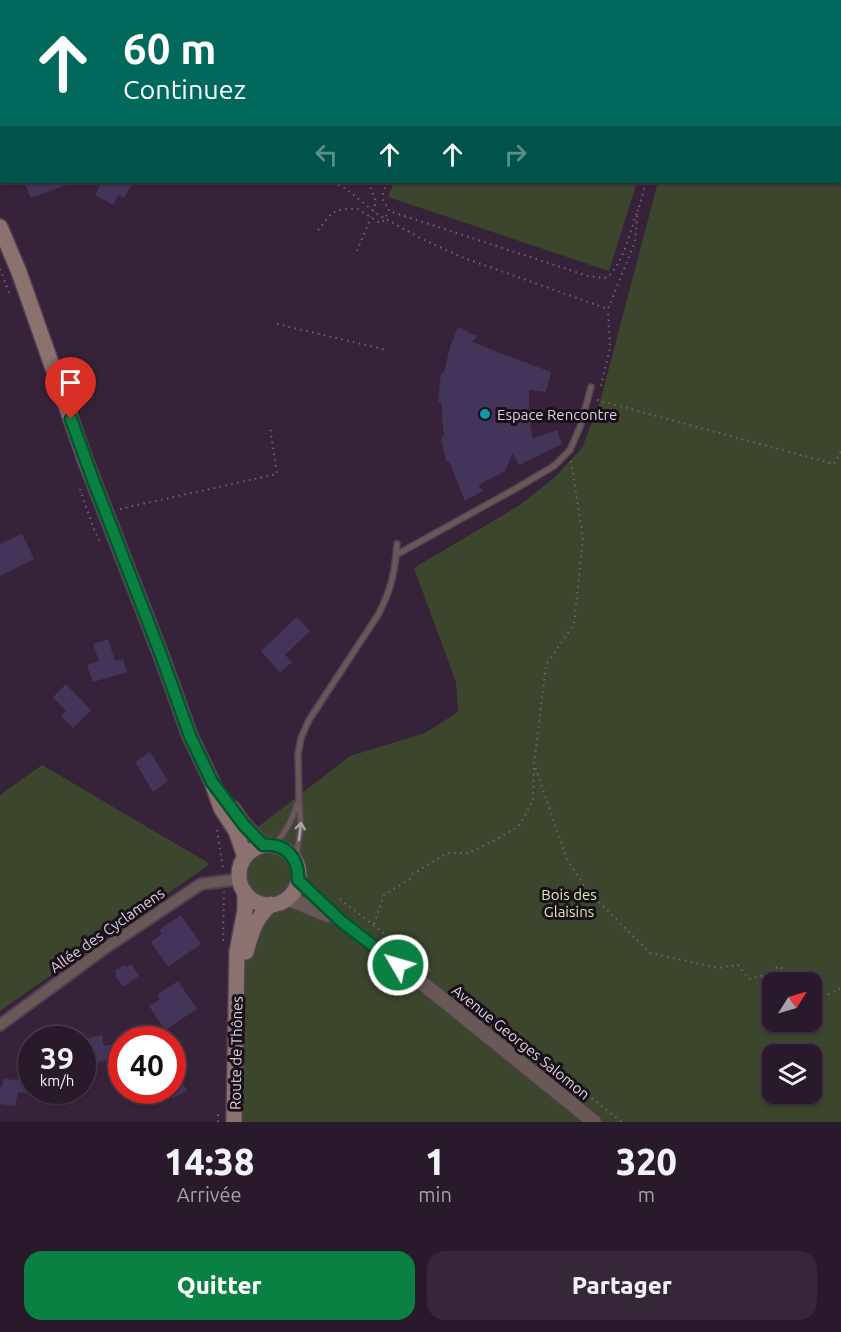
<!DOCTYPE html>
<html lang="fr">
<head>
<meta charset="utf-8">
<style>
  body { margin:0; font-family:Ubuntu,sans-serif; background:#352737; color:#f1f3f6; height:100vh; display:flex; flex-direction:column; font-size:22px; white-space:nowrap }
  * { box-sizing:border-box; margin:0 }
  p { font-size:20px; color:#a5a1a9 }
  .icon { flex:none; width:33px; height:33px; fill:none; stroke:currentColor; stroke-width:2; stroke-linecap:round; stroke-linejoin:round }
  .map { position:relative; height:1122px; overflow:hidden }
  .details { display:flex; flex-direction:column; background:#291a2b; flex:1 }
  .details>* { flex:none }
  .top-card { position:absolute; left:0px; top:0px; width:842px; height:183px; box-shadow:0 2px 4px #0004,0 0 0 2px #453847; background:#00695c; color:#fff; overflow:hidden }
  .needle { width:39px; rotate:53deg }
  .fabs { position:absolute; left:762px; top:972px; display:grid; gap:12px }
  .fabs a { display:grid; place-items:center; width:60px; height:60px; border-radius:12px; background:#291a2b; box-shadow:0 2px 4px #0004,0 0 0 2px #453847; font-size:30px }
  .speed { position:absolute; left:18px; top:1026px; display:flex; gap:12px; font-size:30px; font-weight:700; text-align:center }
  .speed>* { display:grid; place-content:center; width:78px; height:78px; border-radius:50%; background:#291a2b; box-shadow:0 2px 4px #0004,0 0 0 2px #453847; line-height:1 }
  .speed small { font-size:15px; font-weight:400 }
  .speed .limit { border:9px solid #d22; background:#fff; color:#111 }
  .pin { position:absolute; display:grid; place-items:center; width:51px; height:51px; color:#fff; margin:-62px -26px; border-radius:50% 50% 50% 0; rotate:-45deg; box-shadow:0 0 6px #0007 }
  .pin .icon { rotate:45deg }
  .me { position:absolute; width:66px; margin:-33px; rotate:308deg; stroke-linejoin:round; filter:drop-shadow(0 0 4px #0008) }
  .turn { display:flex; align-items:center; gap:21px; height:126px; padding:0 24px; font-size:27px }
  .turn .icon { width:78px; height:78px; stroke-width:2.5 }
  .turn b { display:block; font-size:42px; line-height:51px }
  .lanes { display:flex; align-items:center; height:57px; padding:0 24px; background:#0003; justify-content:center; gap:30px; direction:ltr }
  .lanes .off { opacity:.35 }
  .eta { display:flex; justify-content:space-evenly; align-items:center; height:102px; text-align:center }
  .eta b { font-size:36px; font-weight:800; line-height:42px }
  .cta { display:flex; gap:12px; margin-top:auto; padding:12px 24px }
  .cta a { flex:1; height:69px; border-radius:18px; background:#0b8043; color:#fff; font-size:24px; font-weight:800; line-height:69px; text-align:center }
  .cta a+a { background:#352737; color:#f1f3f6 }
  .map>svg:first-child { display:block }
  .green { fill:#3c462d; fill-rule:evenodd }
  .building { fill:#433559 }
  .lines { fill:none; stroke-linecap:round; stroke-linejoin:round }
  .service-casing { stroke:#523f54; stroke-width:8 }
  .minor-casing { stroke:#523f54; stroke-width:14 }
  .tertiary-casing { stroke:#523f54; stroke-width:16 }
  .secondary-casing { stroke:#523f54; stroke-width:18 }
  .path { stroke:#726174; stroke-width:2; stroke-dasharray:1.5 4.5; stroke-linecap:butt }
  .service { stroke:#695956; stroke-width:5 }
  .minor { stroke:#695956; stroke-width:10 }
  .tertiary { stroke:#695956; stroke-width:14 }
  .secondary { stroke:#8b726e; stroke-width:15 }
  .oneway { stroke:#b0a2a9 }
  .route-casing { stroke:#07532c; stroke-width:15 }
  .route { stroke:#0b8043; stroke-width:10 }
  .culture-dot { fill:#0f9aa8; stroke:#19101a; stroke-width:2 }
  .labels { text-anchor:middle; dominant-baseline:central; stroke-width:6; stroke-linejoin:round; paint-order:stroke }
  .poi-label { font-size:15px; fill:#dfd2e0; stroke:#19101a; text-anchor:start }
  .park-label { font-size:15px; fill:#d5efac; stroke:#19101a }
  .street-label { font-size:15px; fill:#dfd2e0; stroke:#19101a }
</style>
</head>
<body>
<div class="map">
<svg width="841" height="1122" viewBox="0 0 841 1122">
  <rect width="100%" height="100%" fill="#372339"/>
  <!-- green -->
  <g class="green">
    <polygon points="149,0 348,0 353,1 148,1"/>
    <path d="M728,0h113v1122h-607l7,-282 109,-84 75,-23 33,-21 -2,-30 -42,-114 106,-63 34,-27 28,-30 18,-46 58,-220h182v-180l-115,-1zM772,982h40v40h-40zM772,1054h40v40h-40z"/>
    <polygon points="394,182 637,182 609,271 388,197"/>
    <polygon points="42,765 210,864 0,1011 0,795"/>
  </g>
  <!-- building -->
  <g class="building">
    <polygon points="24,182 71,182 71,183 31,198"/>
    <polygon points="102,182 133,182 124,198 118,195 113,205 95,195"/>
    <polygon points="458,327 477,336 472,342 551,372 546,392 529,390 529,417 533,439 557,430 562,444 519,465 513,453 505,471 478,485 483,491 465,501 449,461 446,462 445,456 441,437 444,437 441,403 438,402 441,373 444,373 450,347"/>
    <polygon points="22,534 34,559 0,576 0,544"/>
    <polygon points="297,617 310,631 285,655 292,662 280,673 261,651"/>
    <polygon points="108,639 115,661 123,659 127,672 93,682 87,665 99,661 93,644"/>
    <polygon points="66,684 91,710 73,728 61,716 66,711 53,697"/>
    <polygon points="150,752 168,781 153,792 135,762"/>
    <polygon points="181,915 201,944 168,967 151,942 162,934 159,930"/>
    <polygon points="131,964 139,976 123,987 115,975 117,974 115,971 124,965 126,967"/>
    <polygon points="178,981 197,1009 165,1030 149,1006 160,999 157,995"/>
    <polygon points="102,1035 104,1046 115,1044 118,1057 91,1064 88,1050 86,1050 84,1039"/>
    <polygon points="172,1067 187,1090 172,1099"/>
    <polygon points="23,1076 32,1077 29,1094 18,1092 15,1106 0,1104 0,1086 2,1087 4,1079 17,1080"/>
  </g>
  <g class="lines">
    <defs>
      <g id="service">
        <polyline points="396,555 515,489 554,466 570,450 580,427 591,387"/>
        <path d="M274,845c12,-13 18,-24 23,-41"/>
        <path d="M296,863l2,-19 3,-16 -2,-28 -1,-46 3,-16 8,-18 69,-105c13,-25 17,-42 19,-71"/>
      </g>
      <polyline id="minor" points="0,1025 105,948 201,884 240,879"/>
      <g id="tertiary">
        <polyline points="298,880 341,921 436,994 594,1122"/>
        <polyline points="287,898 328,915"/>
      </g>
      <g id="secondary">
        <polyline points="0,227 19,272 86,462 161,655 190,736 212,782 221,808 236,831 245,857"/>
        <polyline points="232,808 244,825 263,845"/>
        <circle cx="269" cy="875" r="30"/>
        <path d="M246,952c6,-21 9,-33 25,-48"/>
        <polyline points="234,1122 237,952 245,910 245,892"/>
      </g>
    </defs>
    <!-- service casing -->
    <use href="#service" class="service-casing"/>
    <!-- minor casing -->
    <use href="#minor" class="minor-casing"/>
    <!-- tertiary casing -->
    <use href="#tertiary" class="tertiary-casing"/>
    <!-- secondary casing -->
    <use href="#secondary" class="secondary-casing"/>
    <!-- path -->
    <g class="path">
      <polyline points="367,0 371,2"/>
      <polyline points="440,0 440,2"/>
      <polyline points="540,0 554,2"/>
      <polyline points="559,0 560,2"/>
      <polyline points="837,0 838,2"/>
      <polyline points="121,2 122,0"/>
      <polyline points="130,2 131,0"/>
      <polyline points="484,2 489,0"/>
      <polyline points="652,2 656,0"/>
      <polyline points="829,2 830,0"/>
      <polyline points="840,5 841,6"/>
      <polyline points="0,16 2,16"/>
      <polyline points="333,182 346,189 377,214 422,239 464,258 608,309 635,242 638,208"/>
      <path d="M372,182l-2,5c4,9 8,13 3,24"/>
      <path d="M387,182c-2,6 -7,15 -2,22 5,6 3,-1 4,7l199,65 16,2 4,-1c16,-16 21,-43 29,-64"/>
      <polyline points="639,207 646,182"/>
      <polyline points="318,230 332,213 343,209 358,209 380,223 383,221 389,211"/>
      <polyline points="357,251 371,217"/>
      <polyline points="0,269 11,297"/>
      <polyline points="277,324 387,350"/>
      <polyline points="601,386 610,348 608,309"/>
      <polyline points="597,400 834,464 841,451"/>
      <polyline points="571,461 583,538 574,624 546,665 534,764 567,859 587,890 650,953 718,968 738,965 749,979 769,974 779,966 796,978 799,982"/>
      <polyline points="80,489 94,529 100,542"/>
      <polyline points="120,509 277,474 270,427"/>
      <polyline points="217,830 223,869"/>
      <polyline points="340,899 434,973"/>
      <polyline points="374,924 384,895 410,879 413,874 447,853 469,853 501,837 519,826 533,801 534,767"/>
      <polyline points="223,941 224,892"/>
      <polyline points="460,994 622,1122"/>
      <polyline points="812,1003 841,988"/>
      <polyline points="218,1122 218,1111"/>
    </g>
    <!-- service -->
    <use href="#service" class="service"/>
    <!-- minor -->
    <use href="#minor" class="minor"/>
    <!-- tertiary -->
    <use href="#tertiary" class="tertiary"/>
    <!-- secondary -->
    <use href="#secondary" class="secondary"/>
  </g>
  <!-- one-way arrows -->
  <defs><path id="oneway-shaft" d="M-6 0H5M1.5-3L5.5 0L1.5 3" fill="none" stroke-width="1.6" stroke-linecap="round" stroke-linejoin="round" transform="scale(1.5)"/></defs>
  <use class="oneway" href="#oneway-shaft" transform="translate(300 831) rotate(-84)"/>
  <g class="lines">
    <defs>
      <path id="route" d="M71,419l21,58 69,178 29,81 22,46 32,43 19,20c23,-2 36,13 35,35l43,41 57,44"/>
    </defs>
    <!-- route casing -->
    <use href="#route" class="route-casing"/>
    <!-- route -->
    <use href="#route" class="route"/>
  </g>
  <!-- markers -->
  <circle class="culture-dot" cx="485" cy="414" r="6"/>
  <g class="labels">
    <!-- poi labels -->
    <g class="poi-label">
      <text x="497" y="414">Espace Rencontre</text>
    </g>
    <!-- park labels -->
    <g class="park-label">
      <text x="569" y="894">Bois des<tspan x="569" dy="17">Glaisins</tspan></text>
    </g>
    <!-- street labels -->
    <g class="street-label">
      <text transform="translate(107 930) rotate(-35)">Allée des Cyclamens</text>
      <text transform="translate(521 1042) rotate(39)">Avenue Georges Salomon</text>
      <text transform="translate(236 1053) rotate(-89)">Route de Thônes</text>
    </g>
  </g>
</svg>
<div class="fabs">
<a><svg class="needle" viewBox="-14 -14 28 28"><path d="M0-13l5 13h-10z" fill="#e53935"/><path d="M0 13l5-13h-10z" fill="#a5a1a9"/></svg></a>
<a><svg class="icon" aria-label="layers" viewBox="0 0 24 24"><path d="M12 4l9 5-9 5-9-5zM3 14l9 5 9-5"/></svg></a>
</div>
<div class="speed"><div>39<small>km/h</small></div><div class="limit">40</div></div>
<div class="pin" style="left:71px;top:419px;background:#d93025"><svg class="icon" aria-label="arrive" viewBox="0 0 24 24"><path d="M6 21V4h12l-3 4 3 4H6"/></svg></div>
<svg class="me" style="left:398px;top:965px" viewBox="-20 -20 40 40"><circle r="17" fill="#0b8043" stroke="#fff" stroke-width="3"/><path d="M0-11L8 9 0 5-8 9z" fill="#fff"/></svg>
<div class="top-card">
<div class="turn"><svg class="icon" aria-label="ahead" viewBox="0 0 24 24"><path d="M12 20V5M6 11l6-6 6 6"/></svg><div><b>60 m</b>Continuez</div></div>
<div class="lanes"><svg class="icon off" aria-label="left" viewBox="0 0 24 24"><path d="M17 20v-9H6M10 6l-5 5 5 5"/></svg><svg class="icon" aria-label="ahead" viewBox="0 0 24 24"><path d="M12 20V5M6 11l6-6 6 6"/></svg><svg class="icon" aria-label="ahead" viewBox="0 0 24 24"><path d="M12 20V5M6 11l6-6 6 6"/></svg><svg class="icon off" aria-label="right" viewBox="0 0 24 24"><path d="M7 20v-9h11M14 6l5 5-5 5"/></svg></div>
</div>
</div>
<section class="details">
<div class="eta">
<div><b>14:38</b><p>Arrivée</p></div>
<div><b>1</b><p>min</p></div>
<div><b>320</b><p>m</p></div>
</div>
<div class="cta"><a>Quitter</a><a>Partager</a></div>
</section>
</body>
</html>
